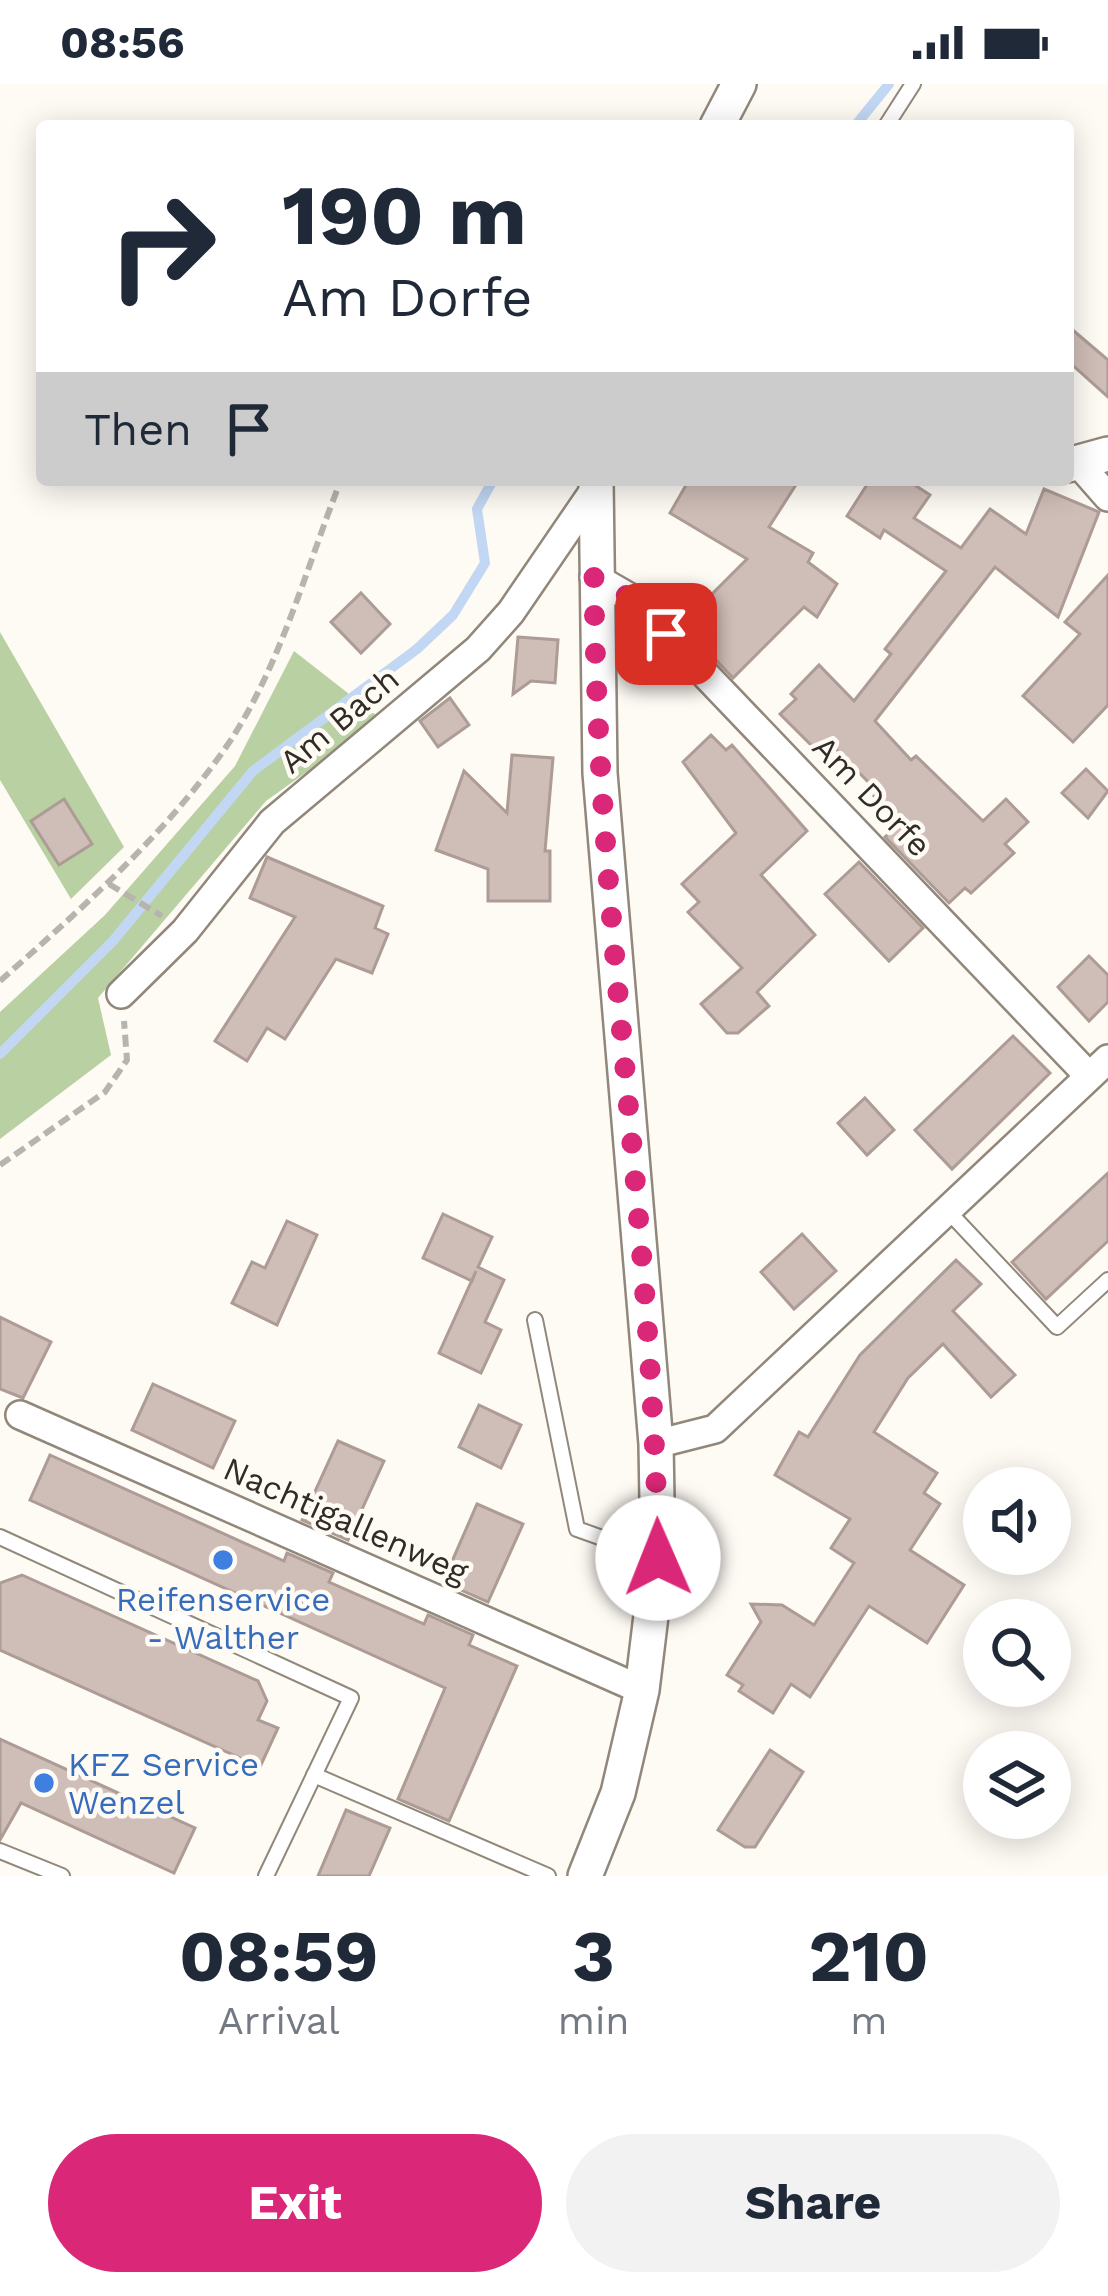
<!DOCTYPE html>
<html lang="en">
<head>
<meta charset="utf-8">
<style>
  body { margin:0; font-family:"Work Sans",sans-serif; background:#f2f2f3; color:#1f2937; height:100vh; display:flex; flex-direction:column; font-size:45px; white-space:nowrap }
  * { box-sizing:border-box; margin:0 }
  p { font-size:39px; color:#747a83 }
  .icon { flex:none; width:66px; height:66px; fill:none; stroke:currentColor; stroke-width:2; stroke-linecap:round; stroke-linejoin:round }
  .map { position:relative; height:1792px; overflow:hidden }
  .panel { display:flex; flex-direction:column; background:#fff; flex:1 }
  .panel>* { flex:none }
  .hud { position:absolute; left:36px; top:36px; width:1038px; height:366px; border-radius:12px; box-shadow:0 6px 30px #0003; background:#fff; color:#1f2937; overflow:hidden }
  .buttons { position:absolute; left:963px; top:1383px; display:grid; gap:24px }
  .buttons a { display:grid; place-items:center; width:108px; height:108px; border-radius:50%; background:#fff; box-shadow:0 6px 30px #0003; font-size:60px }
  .pin { position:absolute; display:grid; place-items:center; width:102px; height:102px; color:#fff; margin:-51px; border-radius:24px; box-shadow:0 6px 18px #0006 }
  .me { position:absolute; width:132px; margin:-66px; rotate:359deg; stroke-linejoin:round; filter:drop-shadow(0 0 9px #0008) }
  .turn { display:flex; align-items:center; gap:42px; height:252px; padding:0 48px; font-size:54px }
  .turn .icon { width:156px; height:156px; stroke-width:2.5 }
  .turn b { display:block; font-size:84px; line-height:102px }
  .then { display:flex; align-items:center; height:114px; padding:0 48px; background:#0003; gap:24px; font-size:45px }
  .eta { display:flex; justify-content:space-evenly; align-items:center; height:204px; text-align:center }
  .eta b { font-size:72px; font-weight:700; line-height:84px }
  .button { display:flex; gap:24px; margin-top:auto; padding:24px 48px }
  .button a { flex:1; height:138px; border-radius:72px; background:#db2777; color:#fff; font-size:48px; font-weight:700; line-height:138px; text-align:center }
  .button a+a { background:#f2f2f3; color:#1f2937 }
  .status { display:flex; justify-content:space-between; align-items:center; height:84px; padding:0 60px; background:#fff; direction:ltr }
  .status svg { height:33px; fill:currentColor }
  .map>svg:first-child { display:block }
  .green { fill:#b9d1a2 }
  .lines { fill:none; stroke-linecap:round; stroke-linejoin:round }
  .stream { stroke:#c2d7f3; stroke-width:10 }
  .building { fill:#cfbdb7; stroke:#ad9b95; stroke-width:3 }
  .service-casing { stroke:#91877a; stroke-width:18 }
  .minor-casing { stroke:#91877a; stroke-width:32 }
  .tertiary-casing { stroke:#91877a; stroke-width:38 }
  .path { stroke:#b7b3ad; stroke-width:6; stroke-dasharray:12 6; stroke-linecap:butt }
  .service { stroke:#fff; stroke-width:14 }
  .minor { stroke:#fff; stroke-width:27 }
  .tertiary { stroke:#fff; stroke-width:33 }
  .route { stroke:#db2777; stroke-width:21; stroke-dasharray:0 37.8 }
  .shop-dot { fill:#3f7fe0; stroke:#fefaf4; stroke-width:4.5 }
  .labels { text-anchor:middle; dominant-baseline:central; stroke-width:9; stroke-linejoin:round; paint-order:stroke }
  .street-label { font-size:33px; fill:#302b26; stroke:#fefaf4 }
  .shop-label { font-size:33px; fill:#366cbe; stroke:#fefaf4 }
</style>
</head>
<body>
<div class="status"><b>08:56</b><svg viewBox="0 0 49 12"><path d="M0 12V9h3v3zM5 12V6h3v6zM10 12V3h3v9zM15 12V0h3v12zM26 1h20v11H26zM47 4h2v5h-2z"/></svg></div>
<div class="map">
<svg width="1108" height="1792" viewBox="0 0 1108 1792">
  <rect width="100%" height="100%" fill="#fefaf4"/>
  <!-- green -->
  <g class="green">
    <polygon points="0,548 124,763 71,815 0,696"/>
    <polygon points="294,567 381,635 266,717 98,914 111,971 0,1055 0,928 105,831 235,682"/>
  </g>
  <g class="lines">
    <!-- stream -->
    <g class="stream">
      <polyline points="855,42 889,0"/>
      <polyline points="0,970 113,857 253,687 417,565 453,531 485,479 477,425 493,396"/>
    </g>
  </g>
  <!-- building -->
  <g class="building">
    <polygon points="1068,242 1108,276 1108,313 1068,277"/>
    <polygon points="689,396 799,396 769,443 813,469 808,478 837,500 817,533 804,523 733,594 682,540 747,475 670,429"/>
    <polygon points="870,396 907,396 930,411 914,434 961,464 990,425 1026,450 1044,405 1099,428 1058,533 995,483 875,637 911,676 916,672 983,737 1006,715 1028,738 1005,760 1014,769 971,809 965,804 949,819 885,753 900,739 874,712 878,708 830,659 819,669 780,630 796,615 791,610 819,581 854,617 891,570 885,565 946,487 884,446 880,454 847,432"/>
    <polygon points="1108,491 1108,621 1073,658 1023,612 1080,550 1065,538"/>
    <polygon points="361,509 390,540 361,569 331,538"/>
    <polygon points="518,553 558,556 555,599 531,597 513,610"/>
    <polygon points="450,614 469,641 438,663 420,637"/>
    <polygon points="711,651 726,666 732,661 807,747 761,791 815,851 757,908 769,922 738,949 727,949 701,920 742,884 688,828 699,818 682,800 736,749 683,678"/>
    <polygon points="512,671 553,674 545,767 550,767 550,817 488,817 488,785 436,766 464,687 507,729"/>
    <polygon points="1086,685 1108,707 1088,734 1062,709"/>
    <polygon points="64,715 92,760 59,781 31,737"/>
    <polygon points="267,773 383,822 375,844 388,850 372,889 336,875 285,955 267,944 247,977 215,957 295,833 250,814"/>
    <polygon points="859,778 923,844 889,877 825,810"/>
    <polygon points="1089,872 1108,891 1108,918 1089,937 1058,903"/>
    <polygon points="1013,952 1050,989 952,1085 915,1046"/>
    <polygon points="865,1014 894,1046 867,1071 838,1039"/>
    <polygon points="1108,1089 1108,1157 1046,1215 1012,1178"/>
    <polygon points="443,1130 492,1153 478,1183 504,1196 485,1238 501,1246 481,1289 439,1269 476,1187 472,1197 423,1174"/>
    <polygon points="287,1137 317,1151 277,1241 232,1219 252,1178 265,1184"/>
    <polygon points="802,1150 836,1187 794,1225 761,1188"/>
    <polygon points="956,1176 981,1200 953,1227 1015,1291 991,1313 943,1260 908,1294 874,1348 937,1389 924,1409 940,1420 910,1466 964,1501 927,1559 869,1522 810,1613 791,1600 773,1629 739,1607 743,1601 727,1591 761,1538 751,1520 782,1521 814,1541 854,1479 831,1464 850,1435 775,1391 799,1348 808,1353 860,1271"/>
    <polygon points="0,1233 51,1258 23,1314 0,1305"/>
    <polygon points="153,1300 235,1337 213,1384 132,1346"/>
    <polygon points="479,1321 521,1341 501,1384 459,1363"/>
    <polygon points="338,1357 384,1377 348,1456 302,1436"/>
    <polygon points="50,1371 284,1477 287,1469 333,1489 329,1498 424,1540 428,1531 473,1551 469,1561 517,1582 449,1737 398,1715 445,1604 30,1416"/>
    <polygon points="477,1420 523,1440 488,1518 443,1498"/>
    <polygon points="22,1491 258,1597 267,1617 258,1636 278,1644 260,1683 0,1566 0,1499"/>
    <polygon points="0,1655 195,1744 174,1789 21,1719 0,1756"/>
    <polygon points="770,1666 803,1688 755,1763 745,1763 718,1746"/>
    <polygon points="346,1726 390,1744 369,1792 318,1792"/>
  </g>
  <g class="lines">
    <defs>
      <g id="service">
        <polyline points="886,42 913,0"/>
        <polyline points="948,1127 1057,1243 1108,1196"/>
        <polyline points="535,1236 577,1445 658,1474"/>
        <polyline points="0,1453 351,1614 266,1792"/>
        <polyline points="314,1691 548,1792"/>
        <polyline points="0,1767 62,1792"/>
      </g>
      <g id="minor">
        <polyline points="1079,380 1108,413"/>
        <polyline points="594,493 634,516 1089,992"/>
        <polyline points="121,910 185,847 272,738 478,565 511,528 593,408"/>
        <polyline points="20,1331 642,1606"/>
        <polyline points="656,1360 715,1345 1108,975"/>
      </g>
      <g id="tertiary">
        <polyline points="717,42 739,0"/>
        <polyline points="1068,381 1108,370"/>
        <polyline points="585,1792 618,1709 642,1606 658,1474 656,1360 600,689 596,396"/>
      </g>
    </defs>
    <!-- service casing -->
    <use href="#service" class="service-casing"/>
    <!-- minor casing -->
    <use href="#minor" class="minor-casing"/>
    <!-- tertiary casing -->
    <use href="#tertiary" class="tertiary-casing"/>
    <!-- path -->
    <g class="path">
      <polyline points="109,800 162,832"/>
      <path d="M0,897c80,-71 162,-143 224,-231 55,-78 82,-182 117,-270"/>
      <polyline points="0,1081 105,1008 127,976 124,937"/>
    </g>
    <!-- service -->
    <use href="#service" class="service"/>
    <!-- minor -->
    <use href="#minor" class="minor"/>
    <!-- tertiary -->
    <use href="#tertiary" class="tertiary"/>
  </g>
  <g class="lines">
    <!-- route -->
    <path class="route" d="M658,1474c-5,-328 -62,-653 -64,-981l40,23 32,34"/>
  </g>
  <!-- markers -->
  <g class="shop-dot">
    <circle cx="223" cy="1476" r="12"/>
    <circle cx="44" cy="1699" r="12"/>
  </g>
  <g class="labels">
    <!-- street labels -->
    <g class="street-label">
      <text transform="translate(339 636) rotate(-40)">Am Bach</text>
      <text transform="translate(872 712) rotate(46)">Am Dorfe</text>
      <text transform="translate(346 1436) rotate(24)">Nachtigallenweg</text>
    </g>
    <!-- shop labels -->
    <g class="shop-label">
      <text x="223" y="1515">Reifenservice<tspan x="223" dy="38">- Walther</tspan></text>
      <text x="68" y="1680" text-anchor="start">KFZ Service<tspan x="68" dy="38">Wenzel</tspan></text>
    </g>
  </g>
</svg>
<div class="buttons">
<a><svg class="icon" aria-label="sound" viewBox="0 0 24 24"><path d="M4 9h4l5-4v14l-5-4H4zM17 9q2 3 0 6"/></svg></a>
<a><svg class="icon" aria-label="search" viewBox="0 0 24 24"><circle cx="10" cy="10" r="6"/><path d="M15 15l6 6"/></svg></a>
<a><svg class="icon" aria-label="layers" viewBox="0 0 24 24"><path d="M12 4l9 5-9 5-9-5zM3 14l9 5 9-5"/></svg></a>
</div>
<div class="pin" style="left:666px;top:550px;background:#d93025"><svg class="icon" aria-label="arrive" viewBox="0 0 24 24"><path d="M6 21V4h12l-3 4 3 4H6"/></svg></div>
<svg class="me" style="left:658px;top:1474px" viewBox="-20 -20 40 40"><circle r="19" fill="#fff"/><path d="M0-13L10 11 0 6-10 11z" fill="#db2777"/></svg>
<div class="hud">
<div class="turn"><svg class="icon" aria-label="right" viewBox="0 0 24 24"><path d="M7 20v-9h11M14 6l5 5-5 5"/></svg><div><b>190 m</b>Am Dorfe</div></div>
<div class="then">Then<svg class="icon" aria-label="arrive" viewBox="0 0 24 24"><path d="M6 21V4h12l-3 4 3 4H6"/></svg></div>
</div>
</div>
<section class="panel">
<div class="eta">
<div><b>08:59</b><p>Arrival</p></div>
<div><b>3</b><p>min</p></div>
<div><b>210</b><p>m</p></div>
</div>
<div class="button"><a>Exit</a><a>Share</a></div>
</section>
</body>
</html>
